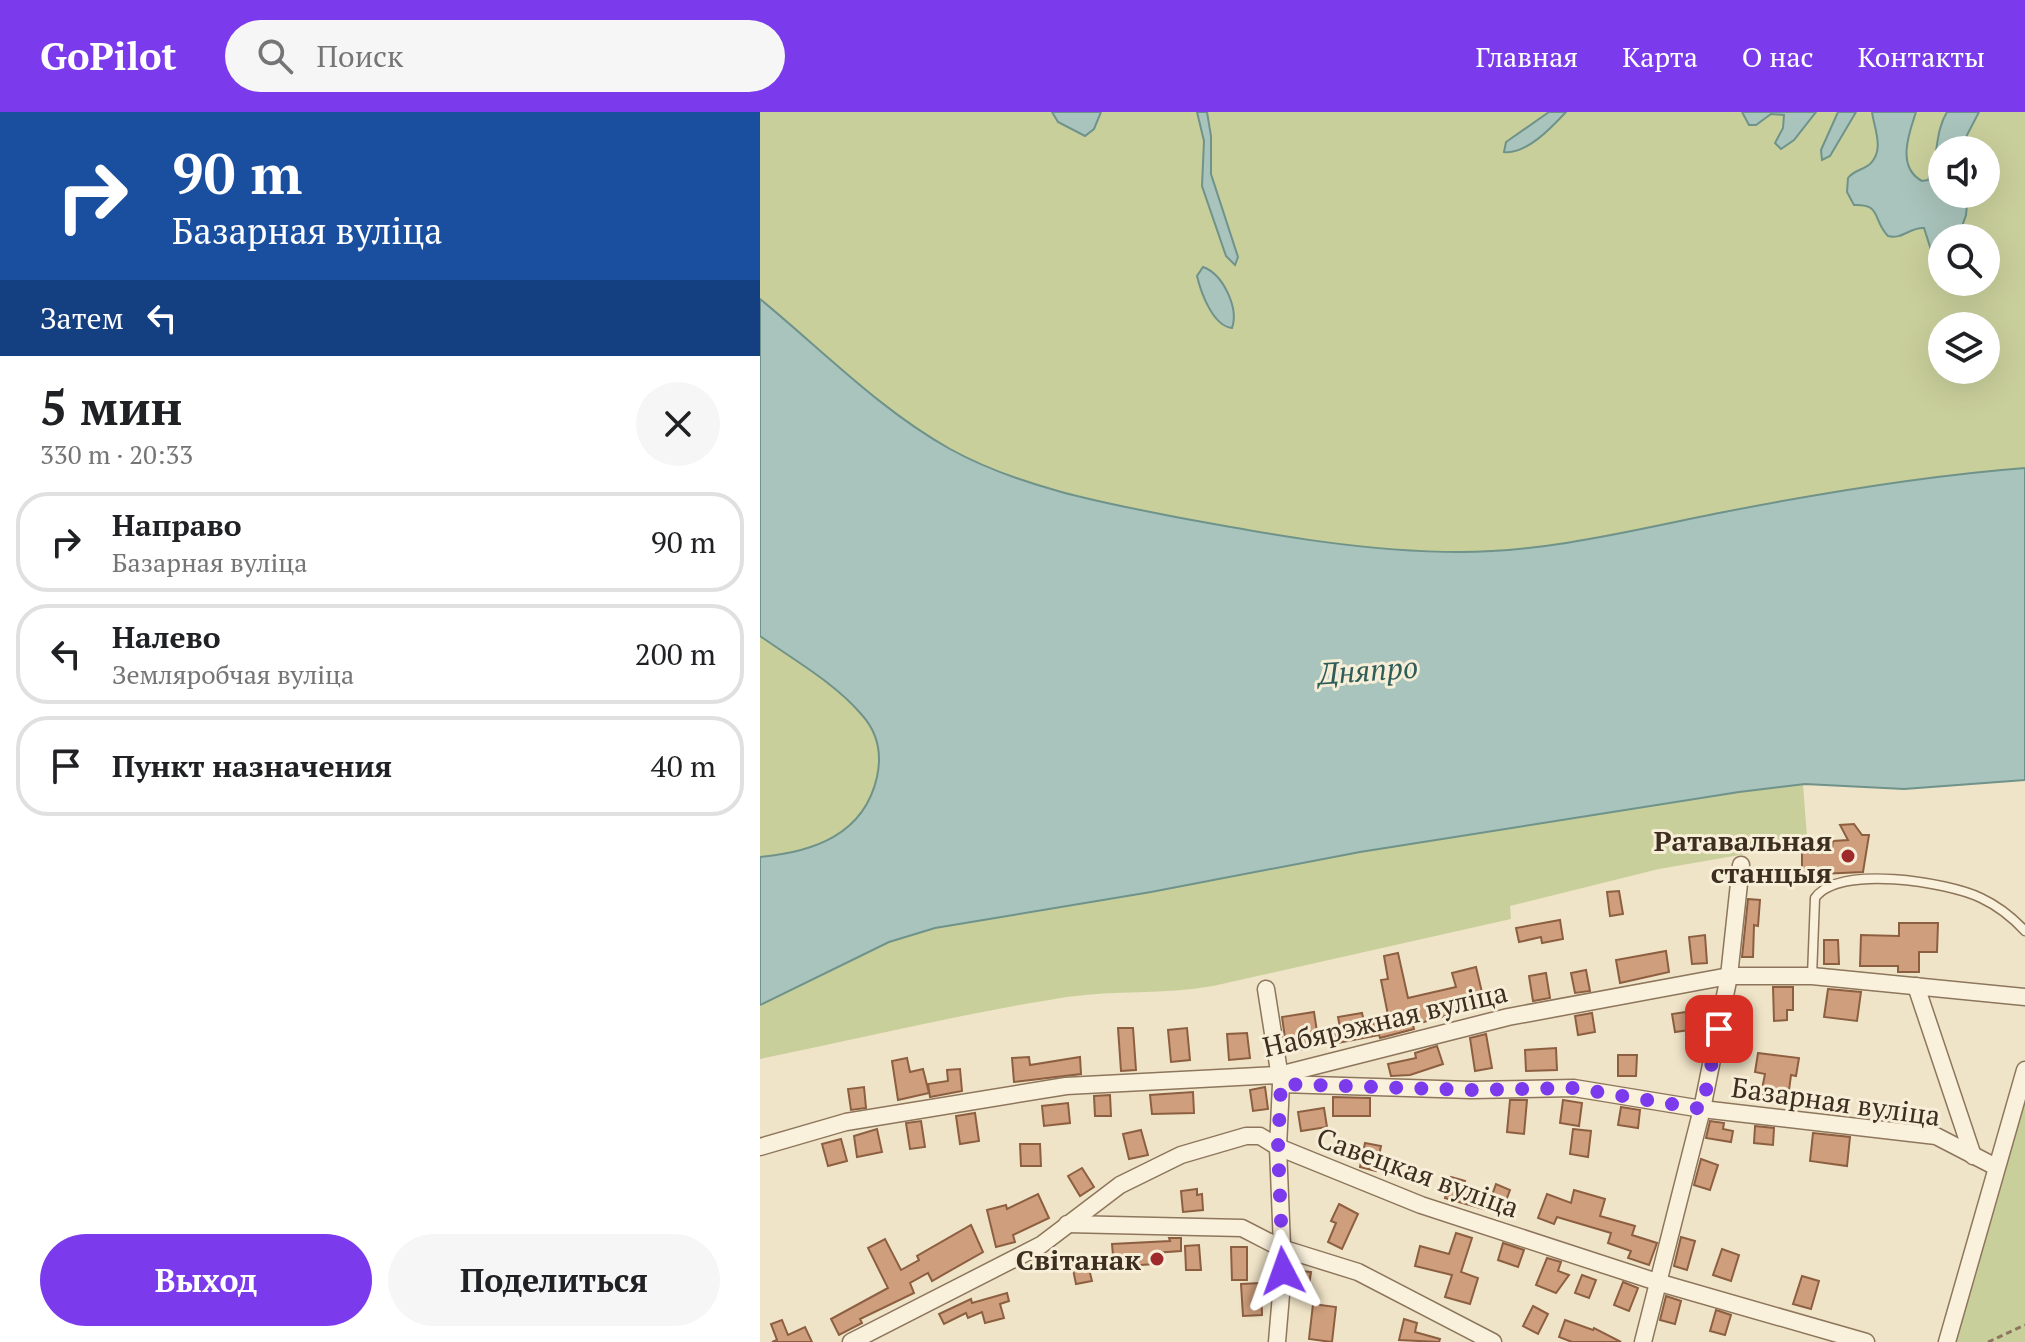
<!DOCTYPE html>
<html lang="ru">
<head>
<meta charset="utf-8">
<style>
  body { margin:0; font-family:"PT Serif",serif; background:#f6f6f6; color:#202124; height:100vh; display:flex; flex-direction:column; font-size:30px; white-space:nowrap }
  * { box-sizing:border-box; margin:0 }
  p { font-size:26px; color:#757577 }
  .icon { flex:none; width:44px; height:44px; fill:none; stroke:currentColor; stroke-width:2; stroke-linecap:round; stroke-linejoin:round }
  .map { position:relative; flex:1; overflow:hidden }
  .sheet { display:flex; flex-direction:column; background:#fff; width:760px }
  .sheet>* { flex:none }
  .guide { background:#1a4fa0; color:#fff; overflow:hidden }
  .fabs { position:absolute; left:1168px; top:24px; display:grid; gap:16px }
  .fabs a { display:grid; place-items:center; width:72px; height:72px; border-radius:50%; background:#fff; box-shadow:0 8px 32px #0002; font-size:40px }
  .pin { position:absolute; display:grid; place-items:center; width:68px; height:68px; color:#fff; margin:-34px; border-radius:16px; box-shadow:0 4px 12px #0006 }
  .me { position:absolute; width:88px; margin:-44px; rotate:356deg; stroke-linejoin:round; filter:drop-shadow(0 0 6px #0008) }
  .turn { display:flex; align-items:center; gap:28px; height:168px; padding:0 40px; font-size:36px }
  .turn .icon { width:104px; height:104px; stroke-width:2.5 }
  .turn b { display:block; font-size:56px; line-height:68px }
  .then { display:flex; align-items:center; height:76px; padding:0 40px; background:#0003; gap:16px; font-size:30px }
  .round { display:grid; place-items:center; flex:none; width:84px; height:84px; border-radius:42px; background:#f6f6f6 }
  .overview { display:flex; align-items:center; justify-content:space-between; height:136px; padding:0 40px }
  h1 { font-size:48px; font-weight:700; line-height:60px }
  .cta { display:flex; gap:16px; margin-top:auto; padding:16px 40px }
  .cta a { flex:1; height:92px; border-radius:48px; background:#7c3aed; color:#fff; font-size:32px; font-weight:700; line-height:92px; text-align:center }
  .cta a+a { background:#f6f6f6; color:#202124 }
  ul { padding:0; list-style:none }
  li { display:flex; align-items:center; gap:24px; height:100px; margin:0 16px 12px; padding:0 24px; border:4px solid #e0e0e0; border-radius:32px }
  li div { flex:1 }
  li b { display:block; font-size:30px }
  li em { font-style:normal }
  header { display:flex; align-items:center; gap:48px; box-sizing:border-box; height:112px; padding:0 40px; background:#7c3aed; color:#fff }
  header strong { font-size:38px }
  nav { display:flex; gap:44px; margin-inline-start:auto; font-size:28px }
  .search { width:560px; height:72px; background:#f6f6f6; display:flex; align-items:center; gap:20px; box-sizing:border-box; padding:0 28px; border-radius:44px; color:#757577; font-size:30px }
  main { display:flex; flex:1; min-height:0 }
  .map>svg:first-child { display:block }
  .green { fill:#c9cf9b; fill-rule:evenodd }
  .water { fill:#a9c4bc; stroke:#6f938a; stroke-width:2 }
  .building { fill:#cf9f7d; stroke:#8d5f41; stroke-width:2 }
  .lines { fill:none; stroke-linecap:round; stroke-linejoin:round }
  .service-casing { stroke:#8d765c; stroke-width:11 }
  .minor-casing { stroke:#8d765c; stroke-width:19 }
  .path { stroke:#8d765c; stroke-width:3; stroke-dasharray:6 4; stroke-linecap:butt }
  .service { stroke:#faf1dc; stroke-width:8 }
  .minor { stroke:#faf1dc; stroke-width:16 }
  .route { stroke:#7c3aed; stroke-width:14; stroke-dasharray:0 25.2 }
  .poi-dot { fill:#9e2a2b; stroke:#f7eed8; stroke-width:3 }
  .labels { text-anchor:middle; dominant-baseline:central; stroke-width:6; stroke-linejoin:round; paint-order:stroke }
  .poi-label { font-size:28px; font-weight:bold; fill:#3d2e20; stroke:#f7eed8; text-anchor:end }
  .street-label { font-size:28px; fill:#3d2e20; stroke:#f7eed8 }
  .water-label { font-size:30px; font-style:italic; fill:#2f5d5a; stroke:#f7eed8 }
</style>
</head>
<body>
<header>
<strong>GoPilot</strong>
<div class="search"><svg class="icon" aria-label="search" viewBox="0 0 24 24"><circle cx="10" cy="10" r="6"/><path d="M15 15l6 6"/></svg>Поиск</div>
<nav><a>Главная</a><a>Карта</a><a>О нас</a><a>Контакты</a></nav>
</header>
<main>
<section class="sheet">
<div class="guide">
<div class="turn"><svg class="icon" aria-label="right" viewBox="0 0 24 24"><path d="M7 20v-9h11M14 6l5 5-5 5"/></svg><div><b>90 m</b>Базарная вуліца</div></div>
<div class="then">Затем<svg class="icon" aria-label="left" viewBox="0 0 24 24"><path d="M17 20v-9H6M10 6l-5 5 5 5"/></svg></div>
</div>
<div class="overview"><div><h1>5 мин</h1><p>330 m · 20:33</p></div><a class="round"><svg class="icon" aria-label="close" viewBox="0 0 24 24"><path d="M6 6l12 12M18 6L6 18"/></svg></a></div>
<ul>
<li><svg class="icon" aria-label="right" viewBox="0 0 24 24"><path d="M7 20v-9h11M14 6l5 5-5 5"/></svg><div><b>Направо</b><p>Базарная вуліца</p></div><em>90 m</em></li>
<li><svg class="icon" aria-label="left" viewBox="0 0 24 24"><path d="M17 20v-9H6M10 6l-5 5 5 5"/></svg><div><b>Налево</b><p>Земляробчая вуліца</p></div><em>200 m</em></li>
<li><svg class="icon" aria-label="arrive" viewBox="0 0 24 24"><path d="M6 21V4h12l-3 4 3 4H6"/></svg><div><b>Пункт назначения</b></div><em>40 m</em></li>
</ul>
<div class="cta"><a>Выход</a><a>Поделиться</a></div>
</section>
<div class="map">
<svg width="1265" height="1230" viewBox="0 0 1265 1230">
  <rect width="100%" height="100%" fill="#f0e4c8"/>
  <!-- green -->
  <g class="green">
    <path d="M0,0h1265v356c-103,8 -204,25 -306,45 -85,17 -171,39 -259,39 -94,0 -187,-17 -279,-34 -78,-15 -162,-31 -231,-69 -70,-39 -129,-100 -190,-150zM1182,38h44v44h-44zM1182,126h44v44h-44zM1182,214h44v44h-44z"/>
    <path d="M0,524c34,24 75,47 102,79 16,18 20,39 15,62 -13,58 -64,75 -117,80z"/>
    <path d="M1043,672l4,53 -21,10 -127,22 -149,37 1,13 -298,67c-49,9 -98,4 -146,11 -103,16 -205,41 -307,62v-54l129,-63 46,-14 216,-36 209,-40 379,-60z"/>
    <polygon points="1265,985 1265,1230 1196,1230"/>
  </g>
  <!-- water -->
  <g class="water">
    <polygon points="292,0 341,0 334,17 325,24 298,10"/>
    <polygon points="437,0 447,0 451,24 451,62 478,145 475,153 466,144 442,74 444,29"/>
    <path d="M789,0h17c-14,15 -40,43 -62,40l2,-10z"/>
    <polygon points="982,0 1056,0 1034,28 1021,37 1015,31 1023,16 1024,3 1011,2 996,13 989,13"/>
    <polygon points="1078,0 1096,0 1070,44 1062,48 1061,38"/>
    <path d="M1112,0h44c-7,21 -20,55 6,69l6,-1c11,-21 6,-47 19,-68h32l-12,23 -3,15h-22v44h26l-2,21 -8,23h-16v23l-9,-5 -9,-28c-14,-1 -22,12 -36,8 -16,-17 -6,-32 -34,-31l-7,-13 1,-14c6,-8 15,-8 22,-14 15,-14 4,-36 2,-52z"/>
    <path d="M443,155c20,7 36,41 29,61 -19,-2 -31,-35 -35,-52z"/>
    <path d="M0,187c61,50 120,111 190,150 69,38 153,54 231,69 92,17 185,34 279,34 88,0 174,-22 259,-39 102,-20 203,-37 306,-45v312l-121,9 -99,-5 -66,8 -379,60 -209,40 -216,36 -46,14 -129,63v-148c53,-5 104,-22 117,-80 5,-23 1,-44 -15,-62 -27,-32 -68,-55 -102,-79z"/>
  </g>
  <!-- building -->
  <g class="building">
    <polygon points="1094,712 1102,723 1109,723 1103,760 1060,762 1060,769 1042,769 1042,741 1071,741 1073,729 1088,728 1080,713"/>
    <polygon points="859,779 863,802 850,804 847,780"/>
    <polygon points="988,787 1000,788 998,814 994,813 993,845 982,845"/>
    <polygon points="800,808 803,827 782,831 781,825 759,830 756,816"/>
    <polygon points="1139,811 1178,811 1177,840 1159,840 1159,860 1138,860 1138,854 1100,854 1101,823 1139,824"/>
    <polygon points="945,823 947,851 932,852 929,825"/>
    <polygon points="1064,828 1078,828 1079,852 1064,852"/>
    <polygon points="906,839 909,860 860,871 856,848"/>
    <polygon points="638,841 648,886 696,875 692,861 716,855 725,893 653,913 654,917 620,926 619,923 577,931 575,922 581,920 578,905 602,901 605,914 629,908 621,868 628,867 624,844"/>
    <polygon points="826,858 830,879 815,881 811,861"/>
    <polygon points="786,861 790,886 773,889 769,864"/>
    <polygon points="1013,875 1033,875 1033,898 1027,898 1027,908 1014,909"/>
    <polygon points="1068,877 1101,880 1097,909 1064,905"/>
    <rect x="973" y="897" width="15" height="25"/>
    <polygon points="933,899 936,917 915,920 912,902"/>
    <polygon points="554,900 558,926 552,927 553,936 540,938 539,936 532,937 532,932 526,933 522,905"/>
    <polygon points="832,901 835,920 818,923 815,904"/>
    <polygon points="358,916 373,916 376,958 361,959"/>
    <polygon points="427,916 430,948 411,950 408,918"/>
    <polygon points="487,921 490,946 469,948 467,922"/>
    <polygon points="726,922 732,956 715,959 710,926"/>
    <polygon points="677,934 683,952 650,963 631,964 628,952 656,946 655,941"/>
    <polygon points="796,936 797,958 766,959 765,938"/>
    <polygon points="998,941 1039,946 1036,964 1031,963 1028,986 1001,982 1005,962 995,960"/>
    <polygon points="858,943 877,943 876,964 858,964"/>
    <polygon points="269,945 270,953 320,945 321,962 254,970 252,946"/>
    <polygon points="147,946 150,960 163,957 169,981 138,988 132,949"/>
    <polygon points="200,957 202,979 170,985 168,972 188,969 187,958"/>
    <polygon points="104,975 106,996 91,998 88,977"/>
    <polygon points="505,975 508,997 493,999 490,978"/>
    <polygon points="433,980 434,1001 392,1002 390,983"/>
    <polygon points="350,983 351,1004 335,1004 334,984"/>
    <polygon points="573,985 610,986 610,1004 573,1004"/>
    <polygon points="750,988 767,988 764,1022 747,1020"/>
    <polygon points="803,988 822,991 819,1014 800,1011"/>
    <polygon points="308,991 310,1011 284,1014 282,994"/>
    <polygon points="861,995 880,998 878,1016 858,1013"/>
    <polygon points="564,996 567,1015 541,1019 538,1000"/>
    <polygon points="215,1001 219,1029 200,1032 196,1004"/>
    <polygon points="161,1009 165,1035 150,1037 146,1011"/>
    <polygon points="950,1009 964,1011 963,1017 973,1019 971,1030 946,1026"/>
    <polygon points="995,1014 1014,1016 1013,1033 994,1031"/>
    <polygon points="117,1017 122,1040 97,1045 94,1024"/>
    <polygon points="813,1017 831,1019 828,1045 810,1042"/>
    <polygon points="381,1018 388,1043 369,1047 363,1022"/>
    <polygon points="1053,1021 1090,1025 1087,1054 1050,1049"/>
    <polygon points="81,1027 87,1049 68,1054 62,1032"/>
    <polygon points="605,1031 621,1034 616,1059 600,1055"/>
    <polygon points="260,1032 280,1032 281,1054 261,1054"/>
    <polygon points="941,1047 958,1053 950,1078 934,1073"/>
    <polygon points="322,1056 334,1075 320,1084 308,1064"/>
    <polygon points="691,1065 705,1069 702,1077 731,1086 736,1072 750,1078 741,1102 685,1086"/>
    <polygon points="437,1077 437,1083 442,1082 443,1098 423,1100 421,1079"/>
    <polygon points="814,1078 845,1087 840,1104 875,1114 872,1123 897,1131 889,1153 868,1146 871,1139 848,1131 851,1121 797,1105 794,1112 778,1106 787,1082 811,1091"/>
    <polygon points="278,1082 289,1106 253,1123 255,1130 236,1135 227,1098 246,1093 247,1097"/>
    <polygon points="579,1092 598,1102 582,1137 568,1130 576,1111 571,1109"/>
    <polygon points="211,1113 223,1140 172,1169 168,1161 150,1171 154,1181 100,1207 102,1211 79,1223 71,1207 128,1176 108,1136 125,1127 141,1158 159,1148 157,1144"/>
    <polygon points="696,1121 712,1126 701,1160 718,1166 710,1192 685,1185 692,1163 655,1154 660,1134 689,1142"/>
    <polygon points="921,1125 935,1129 927,1158 914,1154"/>
    <polygon points="409,1126 421,1126 421,1139 394,1141 394,1152 354,1155 352,1132 410,1129"/>
    <polygon points="743,1131 764,1138 758,1155 738,1148"/>
    <polygon points="439,1133 441,1158 426,1158 425,1134"/>
    <polygon points="471,1135 487,1135 487,1168 472,1168"/>
    <polygon points="962,1137 979,1143 971,1169 953,1163"/>
    <polygon points="326,1145 332,1169 316,1172 311,1148"/>
    <polygon points="787,1146 801,1150 798,1159 809,1163 796,1181 776,1173"/>
    <polygon points="534,1158 551,1160 548,1180 532,1178"/>
    <polygon points="822,1163 836,1168 829,1186 815,1181"/>
    <polygon points="1042,1164 1059,1169 1051,1197 1033,1192"/>
    <polygon points="863,1170 878,1176 869,1199 854,1193"/>
    <polygon points="501,1171 502,1203 483,1204 481,1172"/>
    <polygon points="247,1181 249,1189 240,1192 244,1206 225,1211 222,1200 208,1206 206,1201 184,1212 179,1202 211,1187 212,1191"/>
    <polygon points="906,1184 921,1189 915,1212 900,1208"/>
    <polygon points="553,1192 576,1195 572,1230 549,1227"/>
    <polygon points="773,1194 788,1202 778,1222 763,1214"/>
    <polygon points="956,1198 971,1203 965,1223 950,1219"/>
    <polygon points="644,1207 657,1211 655,1220 680,1227 679,1230 639,1228"/>
    <polygon points="22,1208 28,1223 45,1215 52,1230 12,1230 17,1228 11,1212"/>
    <polygon points="805,1208 833,1218 834,1216 861,1230 812,1230 799,1225"/>
  </g>
  <g class="lines">
    <defs>
      <path id="service" d="M1052,864l3,-78c24,-34 132,-16 166,0 17,8 31,19 44,33"/>
      <g id="minor">
        <polyline points="1156,874 1213,1044"/>
        <polyline points="506,877 521,972 518,1035 523,1159 517,1230"/>
        <polyline points="521,972 711,978 814,976 942,997 1176,1024 1236,1055"/>
        <polyline points="0,1035 86,1010 306,974 519,963 748,905 969,864 1052,864 1265,885"/>
        <polyline points="307,1112 482,1116 521,1136 598,1160 733,1230"/>
        <polyline points="91,1230 281,1133 360,1073 421,1043 486,1024 500,1024 518,1035 661,1093 897,1170 1106,1230"/>
        <polyline points="883,1230 942,997 969,864 981,753"/>
        <polyline points="1187,1230 1265,958"/>
      </g>
    </defs>
    <!-- service casing -->
    <use href="#service" class="service-casing"/>
    <!-- minor casing -->
    <use href="#minor" class="minor-casing"/>
    <!-- path -->
    <polyline class="path" points="1228,1230 1265,1213"/>
    <!-- service -->
    <use href="#service" class="service"/>
    <!-- minor -->
    <use href="#minor" class="minor"/>
  </g>
  <g class="lines">
    <!-- route -->
    <polyline class="route" points="523,1159 518,1035 521,972 711,978 814,976 942,997 959,917"/>
  </g>
  <!-- markers -->
  <g class="poi-dot">
    <circle cx="1088" cy="744" r="8"/>
    <circle cx="397" cy="1147" r="8"/>
  </g>
  <g class="labels">
    <!-- poi labels -->
    <g class="poi-label">
      <text x="1072" y="728">Ратавальная<tspan x="1072" dy="32">станцыя</tspan></text>
      <text x="381" y="1147">Світанак</text>
    </g>
    <!-- street labels -->
    <g class="street-label">
      <text transform="translate(625 907) rotate(-13)">Набярэжная вуліца</text>
      <text transform="translate(1076 989) rotate(8)">Базарная вуліца</text>
      <text transform="translate(658 1060) rotate(20)">Савецкая вуліца</text>
    </g>
    <!-- water labels -->
    <g class="water-label">
      <text transform="translate(608 558) rotate(-4)">Дняпро</text>
    </g>
  </g>
</svg>
<div class="fabs">
<a><svg class="icon" aria-label="sound" viewBox="0 0 24 24"><path d="M4 9h4l5-4v14l-5-4H4zM17 9q2 3 0 6"/></svg></a>
<a><svg class="icon" aria-label="search" viewBox="0 0 24 24"><circle cx="10" cy="10" r="6"/><path d="M15 15l6 6"/></svg></a>
<a><svg class="icon" aria-label="layers" viewBox="0 0 24 24"><path d="M12 4l9 5-9 5-9-5zM3 14l9 5 9-5"/></svg></a>
</div>
<div class="pin" style="left:959px;top:917px;background:#d93025"><svg class="icon" aria-label="arrive" viewBox="0 0 24 24"><path d="M6 21V4h12l-3 4 3 4H6"/></svg></div>
<svg class="me" style="left:523px;top:1159px" viewBox="-20 -20 40 40"><path d="M0-17L14 15 0 8-14 15z" fill="#7c3aed" stroke="#fff" stroke-width="4"/></svg>
</div>
</main>
</body>
</html>
